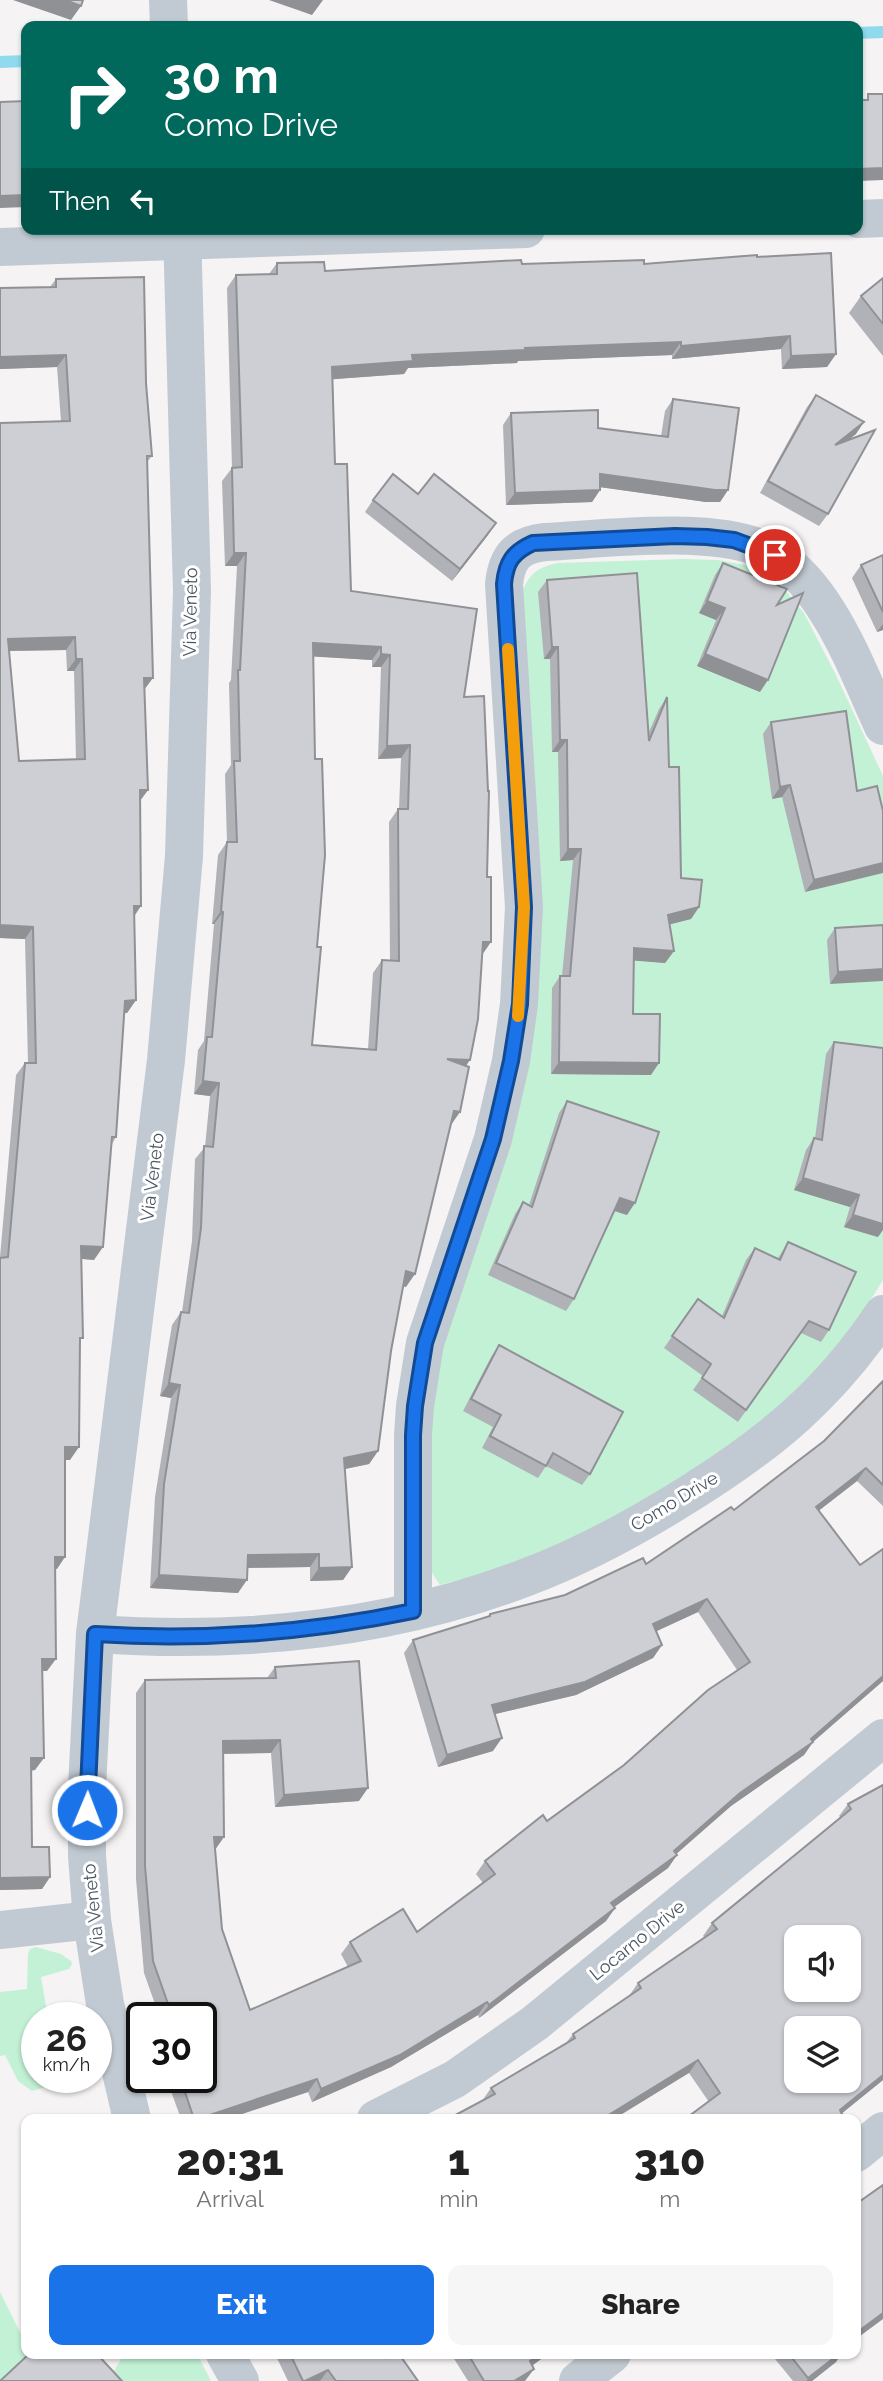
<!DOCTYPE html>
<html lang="en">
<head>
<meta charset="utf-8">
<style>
  body { margin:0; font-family:Raleway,sans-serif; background:#f6f6f6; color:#222; height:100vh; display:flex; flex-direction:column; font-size:26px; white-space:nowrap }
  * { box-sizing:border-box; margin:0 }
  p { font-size:23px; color:#767676 }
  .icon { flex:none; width:38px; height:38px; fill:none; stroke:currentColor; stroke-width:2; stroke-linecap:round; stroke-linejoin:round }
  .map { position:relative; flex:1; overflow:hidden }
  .drawer { position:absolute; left:21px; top:2114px; width:840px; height:245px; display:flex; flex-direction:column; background:#fff; border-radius:14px; box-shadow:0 2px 5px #0004 }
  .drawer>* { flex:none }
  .top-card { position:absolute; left:21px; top:21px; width:842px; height:214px; border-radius:14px; box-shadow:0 2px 5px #0004; background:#00695c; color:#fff; overflow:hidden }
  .controls { position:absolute; left:784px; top:1925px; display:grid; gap:14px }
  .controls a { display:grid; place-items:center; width:77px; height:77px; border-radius:14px; background:#fff; box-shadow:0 2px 5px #0004; font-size:35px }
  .speed { position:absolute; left:21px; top:2002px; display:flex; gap:14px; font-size:35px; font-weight:700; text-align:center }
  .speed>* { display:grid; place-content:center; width:91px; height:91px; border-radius:50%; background:#fff; box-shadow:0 2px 5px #0004; line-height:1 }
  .speed small { font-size:18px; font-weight:400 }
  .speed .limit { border:4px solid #111; border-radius:10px; background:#fff; color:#111 }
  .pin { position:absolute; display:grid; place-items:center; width:60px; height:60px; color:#fff; margin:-30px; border:4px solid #fff; border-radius:50%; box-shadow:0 2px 7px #0007 }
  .me { position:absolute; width:77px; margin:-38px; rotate:1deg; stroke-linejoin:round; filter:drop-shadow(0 0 5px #0008) }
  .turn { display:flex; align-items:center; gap:24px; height:147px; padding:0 28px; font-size:32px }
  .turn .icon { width:91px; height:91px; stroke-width:2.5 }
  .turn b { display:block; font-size:49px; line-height:60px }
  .then { display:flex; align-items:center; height:66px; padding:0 28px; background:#0003; gap:14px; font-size:26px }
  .eta { display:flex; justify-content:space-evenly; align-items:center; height:119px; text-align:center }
  .eta b { font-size:42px; font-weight:800; line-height:49px }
  .primary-button { display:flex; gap:14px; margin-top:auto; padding:14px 28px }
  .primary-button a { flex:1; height:80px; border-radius:14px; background:#1a73e8; color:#fff; font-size:28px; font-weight:800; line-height:80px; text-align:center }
  .primary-button a+a { background:#f6f6f6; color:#222 }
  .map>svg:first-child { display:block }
  .green { fill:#c3f1d5 }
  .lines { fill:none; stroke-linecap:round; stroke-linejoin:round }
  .stream { stroke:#90daee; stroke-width:12 }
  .minor { stroke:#c1cad2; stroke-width:38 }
  .wall { fill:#b0b2b7; fill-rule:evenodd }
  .shaded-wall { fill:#909195 }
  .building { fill:#cdcfd5; stroke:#909195; stroke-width:2; fill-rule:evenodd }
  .route-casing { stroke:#114b97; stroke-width:18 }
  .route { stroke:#1a73e8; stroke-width:12 }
  .slow { stroke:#f59e0b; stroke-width:12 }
  .labels { text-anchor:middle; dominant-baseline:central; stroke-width:6; stroke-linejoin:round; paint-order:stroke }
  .street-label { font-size:18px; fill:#4a5661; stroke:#fff }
</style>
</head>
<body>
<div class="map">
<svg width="883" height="2381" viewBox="0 0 883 2381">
  <rect width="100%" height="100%" fill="#f5f3f3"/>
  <!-- green -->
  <g class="green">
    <path d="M684,559l34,1 27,5 22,10 14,10 23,28 32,62 47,101v504l-32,51 -47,54 -52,47 -100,68 -131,63 -81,22 -11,-17 -1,-134 12,-79 71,-223 10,-537c7,-20 16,-28 37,-32z"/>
    <polygon points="36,1947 61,1954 71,1961 72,1964 69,1969 41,1977 48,2018 37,2018 37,2077 79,2077 32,2091 18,2081 5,2055 0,2056 0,1992 27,1989 28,1954 30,1949"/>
    <polygon points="0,2292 26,2344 26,2354 32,2354 93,2381 0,2381"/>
    <polygon points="124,2354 197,2354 211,2381 108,2381"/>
  </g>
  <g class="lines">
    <!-- stream -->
    <g class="stream">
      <polyline points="858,33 883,32"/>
      <polyline points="0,62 26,61"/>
    </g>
    <!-- minor -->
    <g class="minor">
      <polyline points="168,0 169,26"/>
      <polyline points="858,219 883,218"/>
      <polyline points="0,247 526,229"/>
      <path d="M413,1611v-176l2,-29 10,-63 68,-204 18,-78 8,-57 5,-97 -20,-323c3,-28 14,-39 41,-42 62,-3 180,-19 232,14 20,14 37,34 50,55 23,36 38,76 56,115"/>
      <path d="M95,1634c146,10 295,-4 432,-57 56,-21 109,-50 160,-82 82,-51 142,-100 196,-181"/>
      <polyline points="0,1930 92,1920"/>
      <polyline points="132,2119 105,2004 92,1920 87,1856 87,1787 95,1634 166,1060 184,856 192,591 182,229"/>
      <polyline points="376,2119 455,2079 535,2023 883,1738"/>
      <polyline points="856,2153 883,2131"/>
      <polyline points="225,2354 240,2381"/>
      <polyline points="578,2381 612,2354"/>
    </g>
  </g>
  <!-- wall -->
  <g class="wall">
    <path d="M757,257l79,97 -9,13 -45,2 -1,-20 -109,10v-4l-154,6 -1,2 -109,5 -4,6 -71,5 2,85 16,127 113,106 18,258 -16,111 -60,221 -3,-1 -12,65 -13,100 -9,13 -24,5 7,98 -9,13 -33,1v-14l-62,1 -10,25 -88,-5 5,-91 16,-99 -11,-2 12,-71 9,-13h1l10,-71 3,-82 10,-12 5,-51 -16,-2 4,-44 6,-9 10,-117h-2l6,-69 9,-13 -2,-68 6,-9 -2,-82 2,-3 6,-114h-12l-3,-85 10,-13 -5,-180 9,-13 33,-1 8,-11 48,8 197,-7h122zM313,656l59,4v7h9l-3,92 23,-1 -2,51h-1l-9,13 1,139 -8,-1 -9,13 -5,76 -56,-4 5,-98z"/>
    <polygon points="883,278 883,356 849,313 861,296"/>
    <path d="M56,279l90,104 6,73 -5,6 -3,228 4,100 -8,11 -6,115 2,84 -9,13h-3l-8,124 -4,7 -18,116 -12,-1 -2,83 -10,118h-5l-8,109h-2l-8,102h-5l-7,99 -4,1 1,76 18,30 -8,12 -42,1v-633l16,-182 9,-12h3l-3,-124 -25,-1v-515l61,-2 -4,-54 -57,2v-81l50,-1zM66,650l1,21h7l2,89 -57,1 -10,-110z"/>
    <polygon points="816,395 856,434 848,440 828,514 819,526 760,493 807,407"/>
    <polygon points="673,399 728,490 720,502 706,502 600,487 600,490 592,502 506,505 503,425 511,413 598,428 661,436 665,411"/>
    <polygon points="418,494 488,535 452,581 365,512 373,500"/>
    <polygon points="883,555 883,630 877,632 852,578 861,565"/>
    <polygon points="723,563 760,692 697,666 716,620 699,613 715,575"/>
    <polygon points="547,580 648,734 659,709 667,697 669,767 681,878 699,907 691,919 669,924 674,951 665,963 634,960 633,1014 651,1075 551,1074 552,988 560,976 562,976 573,860 560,861 558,752 552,752 550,659 544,659 538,592"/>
    <polygon points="771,722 883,811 805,892 782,797 772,799 763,734"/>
    <polygon points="883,925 830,984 827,940 835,928"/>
    <polygon points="834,1042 878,1237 844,1227 850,1207 794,1190 806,1150 814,1138 815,1138 826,1054"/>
    <polygon points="567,1101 627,1215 614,1211 574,1299 566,1311 488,1275 515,1214 523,1202 529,1205 559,1113"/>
    <polygon points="788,1242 829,1330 821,1342 801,1333 738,1422 693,1390 703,1376 664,1348 698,1299 722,1316 746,1260 755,1248 778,1258"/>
    <polygon points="499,1345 590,1474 582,1485 546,1466 538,1478 482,1448 493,1427 463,1411 491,1357"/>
    <polygon points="883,1381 883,1506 857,1481 819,1510 883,1681 813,1742 804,1755 731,1806 676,1854 677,1855 668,1868 614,1907 615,1908 606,1921 479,2018 478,2015 391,2067 312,2102 308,2092 227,2119 181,2119 166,2077 201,2077 201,2018 160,2018 144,1973 136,1879 136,1693 145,1680 267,1678 275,1667 359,1801 275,1807 271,1753 223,1754 215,1850 222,1929 250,2010 348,1967 341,1954 350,1942 417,1932 483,1883 476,1874 485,1861 547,1821 624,1765 737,1670 698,1612 656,1631 662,1645 653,1658 576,1695 495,1714 493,1751 438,1767 404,1653 413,1640 487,1617 490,1614 565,1595 646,1564 734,1510 824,1441"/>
    <polygon points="883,1785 883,2080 841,2114 838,2119 685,2119 709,2102 689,2073 482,2101 491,2088 566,2043 573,2034 629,1996 638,1983 705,1938 703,1936 712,1923 841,1818 839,1816 848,1804"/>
    <polygon points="275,2354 384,2354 386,2358 418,2381 288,2381"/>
    <polygon points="451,2354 548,2354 532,2365 525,2381 468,2381"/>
    <polygon points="771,2354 841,2354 836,2362 812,2381 793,2381"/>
  </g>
  <!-- shaded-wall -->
  <g class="shaded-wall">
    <polygon points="13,0 65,0 81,6 71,20"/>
    <polygon points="269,0 323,0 312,15"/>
    <polygon points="883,168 883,180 858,181 858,169"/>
    <polygon points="26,195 26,207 0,208 0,196"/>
    <polygon points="790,336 781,349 672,359 681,346"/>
    <polygon points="681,342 672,355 518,361 517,363 408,368 404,374 323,380 332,367 412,355 525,348"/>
    <polygon points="836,354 827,367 782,369 791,356"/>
    <polygon points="66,355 57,367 0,369 0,357"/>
    <polygon points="864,422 856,434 826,457 835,445"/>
    <polygon points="600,474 728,490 720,502 706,502 592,486"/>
    <polygon points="600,490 592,502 506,505 515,493"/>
    <polygon points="496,523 488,535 452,581 460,569"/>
    <polygon points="234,553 246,553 237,566 225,566"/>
    <polygon points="707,601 725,608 716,620 699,613"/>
    <polygon points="883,624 883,630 877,632"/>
    <polygon points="75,637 66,650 0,651 8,639"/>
    <polygon points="313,643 381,647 372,660 304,656"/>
    <polygon points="552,647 558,647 550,659 544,659"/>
    <polygon points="381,654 390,655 381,667 372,667"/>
    <polygon points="705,654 768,680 760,692 697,666"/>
    <polygon points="76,659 82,659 74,671 67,671"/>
    <polygon points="144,678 153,678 144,690"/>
    <polygon points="560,740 567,740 558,752 552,752"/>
    <polygon points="410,745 401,758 378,759 387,746"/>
    <polygon points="790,785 782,797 772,799 780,787"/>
    <polygon points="140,790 148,790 139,802"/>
    <polygon points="568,849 581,849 573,860 560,861"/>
    <polygon points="883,863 883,873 805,892 814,880"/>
    <polygon points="134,906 141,906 133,918"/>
    <polygon points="699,907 691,919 660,927 668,915"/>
    <polygon points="221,911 223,912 214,924 212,924"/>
    <polygon points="0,925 33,927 25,939 0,938"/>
    <polygon points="483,942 491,942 482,955"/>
    <polygon points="634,948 674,951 665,963 626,960"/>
    <polygon points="883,969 883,981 830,984 838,972"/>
    <polygon points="136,1000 127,1013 116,1013 125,1001"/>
    <polygon points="447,1059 470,1060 461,1073"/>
    <polygon points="559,1062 659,1063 651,1075 551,1074"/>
    <polygon points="203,1081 219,1083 210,1096 194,1094"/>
    <polygon points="454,1111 460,1112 451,1125"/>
    <polygon points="803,1178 859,1195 850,1207 794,1190"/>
    <polygon points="620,1198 635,1203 627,1215 612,1210"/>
    <polygon points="853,1215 883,1224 883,1230 878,1237 844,1227"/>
    <polygon points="81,1246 103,1247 94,1260 73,1258"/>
    <polygon points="406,1271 415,1274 406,1287 397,1284"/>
    <polygon points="169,1383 180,1385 171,1398 160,1396"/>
    <polygon points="65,1447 79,1447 70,1460 57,1460"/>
    <polygon points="378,1451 369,1464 335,1471 344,1458"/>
    <polygon points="866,1468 857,1481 807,1520 816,1507"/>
    <polygon points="319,1554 310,1567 239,1568 248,1555"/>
    <polygon points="55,1557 65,1557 57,1569 46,1569"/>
    <polygon points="352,1567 343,1580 310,1581 319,1568"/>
    <polygon points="159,1575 247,1580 238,1593 150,1588"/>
    <polygon points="707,1599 698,1612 644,1637 653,1624"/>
    <polygon points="662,1645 653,1658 576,1695 483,1717 492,1705"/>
    <polygon points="42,1659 56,1659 47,1671 33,1671"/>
    <polygon points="883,1676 883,1681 807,1747 813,1742 804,1755 731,1806 666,1863 677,1855 668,1868 602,1916 611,1903 674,1851 740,1793 811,1739"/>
    <polygon points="502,1738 493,1751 438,1767 447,1755"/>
    <polygon points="280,1740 271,1753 214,1754 223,1741"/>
    <polygon points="31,1758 44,1758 35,1770 22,1771"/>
    <polygon points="368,1788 359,1801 275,1807 284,1795"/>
    <polygon points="214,1837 224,1837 215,1850"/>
    <polygon points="50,1877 42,1889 0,1890 0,1878"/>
    <polygon points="615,1908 606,1921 479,2018 489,2005"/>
    <polygon points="487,2002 478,2015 391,2067 312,2102 321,2089"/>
    <polygon points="698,2060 689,2073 614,2119 602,2119"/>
    <polygon points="883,2075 883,2080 841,2114 838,2119 833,2119 840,2110"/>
    <polygon points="317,2079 308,2092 227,2119 198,2119"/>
    <polygon points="883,2313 883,2319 856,2339 856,2333"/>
    <polygon points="540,2354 548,2354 521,2374 530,2361"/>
    <polygon points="839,2354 841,2354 836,2362 812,2381 806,2381"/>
    <polygon points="534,2369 525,2381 514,2381"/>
    <polygon points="328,2370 320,2381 305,2381"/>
  </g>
  <!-- building -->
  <g class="building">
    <polygon points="65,0 83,0 81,6"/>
    <polygon points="868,94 883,94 883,168 858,169 858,100 868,100"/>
    <polygon points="26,101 26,195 0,196 0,102"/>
    <path d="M831,253l5,101 -45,2 -1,-20 -109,10v-4l-156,6 1,2 -114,5 1,6 -81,6 3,97h12l4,127 126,18 -13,88 20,-1 4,95h1l-2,86h4v65h-8l-5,77 -8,41 -23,-1 22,8 -9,45 -6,-1 -39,163 -9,-3 -15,80 -13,100 -34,7 8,109 -33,1v-14l-71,1 -1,25 -88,-5 5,-91 16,-99 -11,-2 12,-71 8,1 12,-85 3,-82 9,1 6,-64 -16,-2 4,-44h5l11,-125 -2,-1 6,-69h10l-3,-81h6l-2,-91h2l6,-117h-12l-2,-85 10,-1 -6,-192 41,-1v-11l47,-1 1,9 196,-11 1,4 122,-4v4l113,-9v2zM313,643l68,4v7l9,1 -3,91 23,-1 -2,64h-10l1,152 -17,-1 -6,90 -64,-5 9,-98h-4l8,-92 -3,-96h-7z"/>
    <path d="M144,277l2,106 6,73h-5l6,222h-9l4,112h-8l1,116h-7l2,94 -11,1 -9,136h-4l-9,110 -22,-1 2,92h-3l-1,109h-14v110h-10l1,102h-14l2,99h-13l1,89h17l1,30 -50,1v-620l8,-1 17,-194h11l-3,-136 -33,-2v-502l70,-2 -4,-66 -66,2v-69l56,-1v-8zM75,637l1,22h6l3,100 -66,2 -11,-122z"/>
    <polygon points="883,278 883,324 861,296"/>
    <polygon points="816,395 864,422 835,445 875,430 828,514 768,481"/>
    <polygon points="673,399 739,408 728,490 715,490 600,474 600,490 515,493 511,413 598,410 598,428 668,437"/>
    <polygon points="393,474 418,494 434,474 496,523 460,569 373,500"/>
    <polygon points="883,555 883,612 861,565"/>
    <polygon points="723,563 787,589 777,605 803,593 768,680 705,654 725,608 707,601"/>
    <polygon points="637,573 649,741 667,697 669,767 679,767 681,878 702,880 699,907 668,915 674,951 634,948 633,1014 660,1014 659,1063 559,1062 560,976 570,976 581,849 568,849 567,740 560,740 558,647 552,647 547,580"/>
    <polygon points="846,711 857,791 877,786 883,811 883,863 814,880 790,785 780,787 771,722"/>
    <polygon points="883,925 883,969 838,972 835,928"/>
    <polygon points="834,1042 883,1048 883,1224 853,1215 859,1195 803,1178 814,1138 822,1140"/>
    <polygon points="567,1101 659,1132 635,1203 620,1198 574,1299 496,1263 523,1202 532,1207"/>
    <polygon points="788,1242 856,1272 829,1330 809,1321 746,1410 702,1378 711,1364 672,1336 698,1299 724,1318 755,1248 780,1260"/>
    <polygon points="499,1345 623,1412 590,1474 553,1453 546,1466 490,1436 501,1415 471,1399"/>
    <polygon points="883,1381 883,1485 866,1468 816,1507 860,1565 883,1549 883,1676 811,1739 813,1742 740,1793 674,1851 677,1855 611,1903 615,1908 489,2005 487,2002 400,2055 321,2089 317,2079 198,2119 194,2119 180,2077 201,2077 201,2018 173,2018 153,1961 145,1866 145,1680 276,1678 275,1667 359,1661 368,1788 284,1795 280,1740 223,1741 224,1837 214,1837 222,1929 250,2010 361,1961 350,1942 403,1909 417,1932 495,1874 485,1861 543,1815 547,1821 624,1765 708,1690 750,1662 707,1599 653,1624 662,1645 585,1682 492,1705 502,1738 447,1755 413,1640 490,1616 490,1614 565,1595 643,1558 646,1564 731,1507 734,1510 824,1441"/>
    <path d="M883,1785v290l-43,35 2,4 -8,5h-149l35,-26 -22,-33 -96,59h-154l47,-25 -4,-6 84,-50 -2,-4 68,-46 -3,-5 79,-54 -5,-6 139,-114 -3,-5zM796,1937h53v53h-53zM796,2028h53v53h-53z"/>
    <polygon points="883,2185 883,2313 856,2333 856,2204"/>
    <polygon points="29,2354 64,2354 66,2356 68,2354 97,2354 122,2381 0,2381"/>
    <polygon points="290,2354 384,2354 386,2358 392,2354 399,2354 418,2381 336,2381 328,2370 305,2381 303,2381"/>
    <polygon points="468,2354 540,2354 530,2361 534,2369 514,2381 484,2381"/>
    <polygon points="789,2354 839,2354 808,2378"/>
  </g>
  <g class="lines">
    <defs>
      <path id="route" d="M87,1810l8,-176c108,7 213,-1 318,-23v-176l2,-29 10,-63 68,-204 18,-78 9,-57 4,-97 -20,-323c2,-22 9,-32 29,-41l142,-7 32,1 27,3 41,15"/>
    </defs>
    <!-- route casing -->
    <use href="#route" class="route-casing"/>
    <!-- route -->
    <use href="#route" class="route"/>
    <!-- slow -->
    <polyline class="slow" points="508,649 524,907 518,1016"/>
  </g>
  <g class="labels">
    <!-- street labels -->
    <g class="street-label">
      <text transform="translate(190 612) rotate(-89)">Via Veneto</text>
      <text transform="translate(152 1177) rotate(-83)">Via Veneto</text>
      <text transform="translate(674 1501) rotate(-31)">Como Drive</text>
      <text transform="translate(93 1908) rotate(-96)">Via Veneto</text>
      <text transform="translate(637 1940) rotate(-39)">Locarno Drive</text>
    </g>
  </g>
</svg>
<div class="controls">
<a><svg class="icon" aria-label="sound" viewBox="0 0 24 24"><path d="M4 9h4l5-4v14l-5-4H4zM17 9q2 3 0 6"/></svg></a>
<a><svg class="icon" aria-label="layers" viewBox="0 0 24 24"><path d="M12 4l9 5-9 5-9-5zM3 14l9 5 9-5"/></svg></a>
</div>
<div class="speed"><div>26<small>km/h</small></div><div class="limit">30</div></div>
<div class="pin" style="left:775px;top:555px;background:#d93025"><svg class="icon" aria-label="arrive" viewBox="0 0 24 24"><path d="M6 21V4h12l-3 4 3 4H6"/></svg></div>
<svg class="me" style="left:87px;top:1810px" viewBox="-20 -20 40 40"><circle r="17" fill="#1a73e8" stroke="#fff" stroke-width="3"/><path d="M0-11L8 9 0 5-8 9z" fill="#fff"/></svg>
<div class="top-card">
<div class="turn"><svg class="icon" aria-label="right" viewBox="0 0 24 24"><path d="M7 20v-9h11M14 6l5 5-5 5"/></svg><div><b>30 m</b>Como Drive</div></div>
<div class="then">Then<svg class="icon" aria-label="left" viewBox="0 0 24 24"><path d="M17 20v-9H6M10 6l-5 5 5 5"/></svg></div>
</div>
<section class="drawer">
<div class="eta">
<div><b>20:31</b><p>Arrival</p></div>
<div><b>1</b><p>min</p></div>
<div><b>310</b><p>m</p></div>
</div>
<div class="primary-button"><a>Exit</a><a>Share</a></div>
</section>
</div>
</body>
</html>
